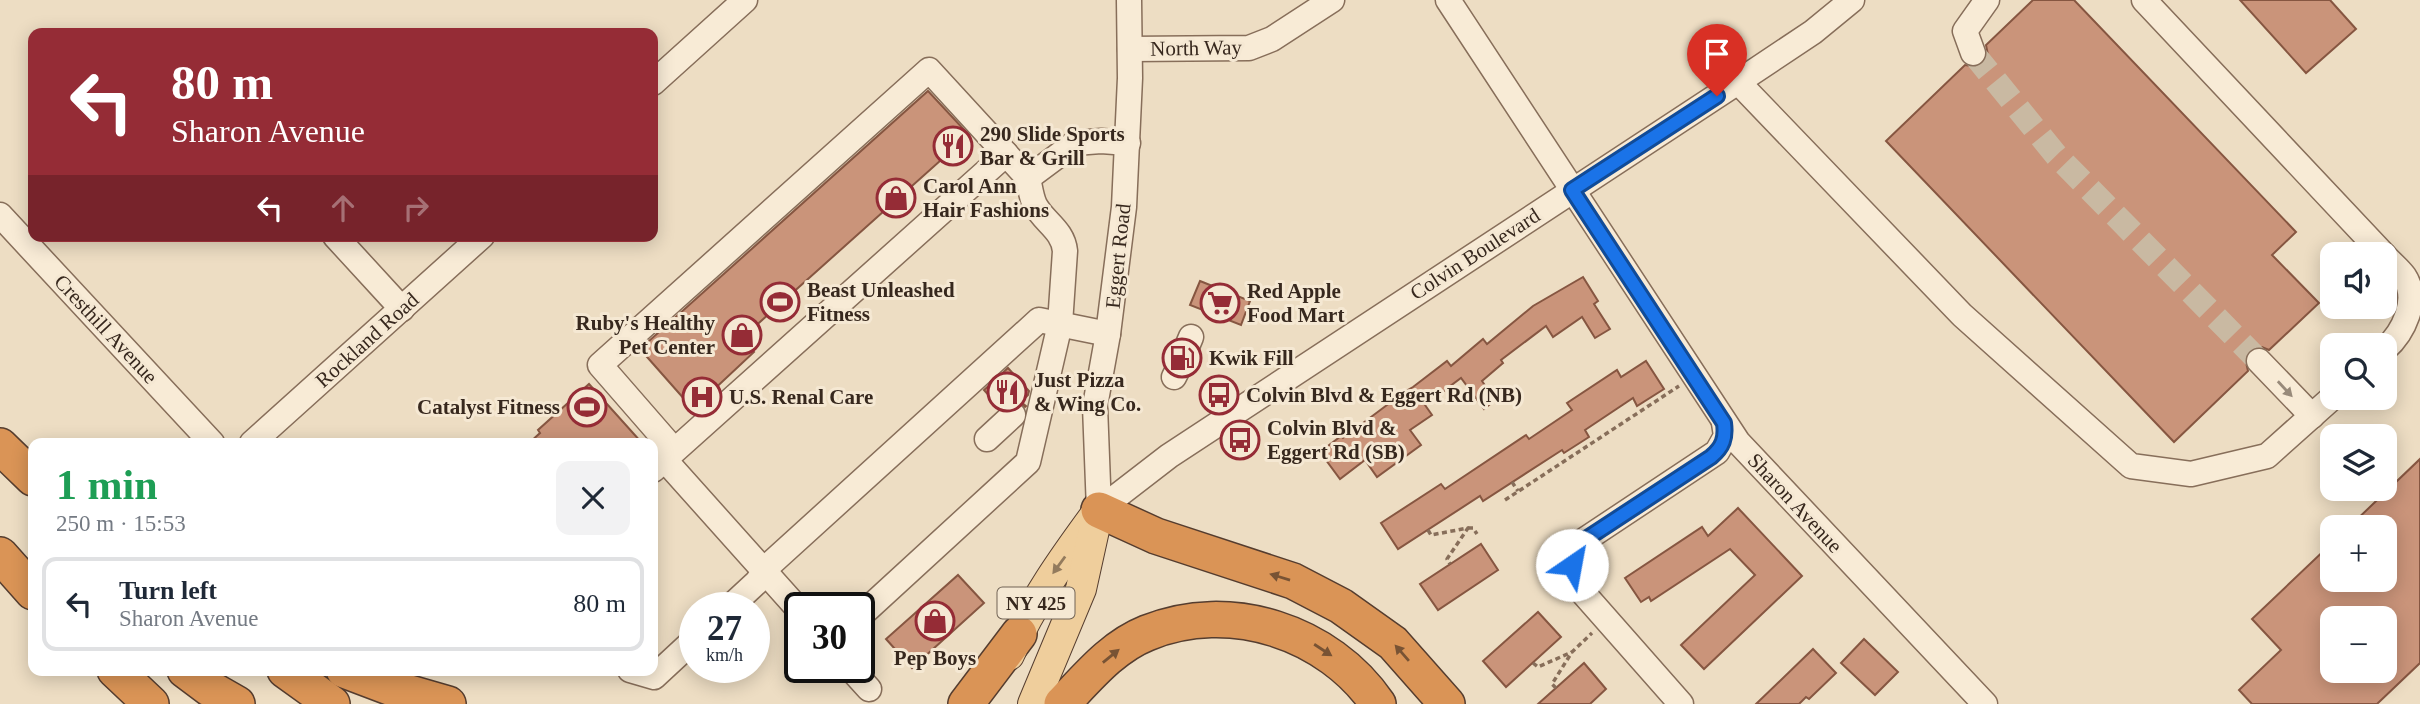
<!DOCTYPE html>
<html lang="en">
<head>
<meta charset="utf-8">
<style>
  body { margin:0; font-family:Georgia,serif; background:#f2f2f3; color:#1f2937; height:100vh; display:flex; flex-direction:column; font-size:26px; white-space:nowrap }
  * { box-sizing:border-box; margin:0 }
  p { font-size:23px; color:#747a83 }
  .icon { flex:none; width:38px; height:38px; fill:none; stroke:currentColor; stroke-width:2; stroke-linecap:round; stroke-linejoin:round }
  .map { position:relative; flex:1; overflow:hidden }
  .panel { position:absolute; left:28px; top:438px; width:630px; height:238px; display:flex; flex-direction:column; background:#fff; border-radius:14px; box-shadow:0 4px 18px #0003 }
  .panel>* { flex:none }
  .banner { position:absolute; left:28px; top:28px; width:630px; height:214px; border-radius:14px; box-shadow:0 4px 18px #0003; background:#952c36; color:#fff; overflow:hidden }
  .tools { position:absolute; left:2320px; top:242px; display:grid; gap:14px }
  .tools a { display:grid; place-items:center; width:77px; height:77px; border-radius:14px; background:#fff; box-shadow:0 4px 18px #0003; font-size:35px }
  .speed { position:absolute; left:679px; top:592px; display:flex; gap:14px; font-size:35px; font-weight:700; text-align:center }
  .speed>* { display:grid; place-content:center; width:91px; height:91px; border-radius:50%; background:#fff; box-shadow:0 4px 18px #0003; line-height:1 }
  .speed small { font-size:18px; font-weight:400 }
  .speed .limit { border:4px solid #111; border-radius:10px; background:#fff; color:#111 }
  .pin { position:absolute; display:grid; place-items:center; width:60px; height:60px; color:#fff; margin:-72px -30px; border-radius:50% 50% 50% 0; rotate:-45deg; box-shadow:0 0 7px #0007 }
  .pin .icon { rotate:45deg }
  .me { position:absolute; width:77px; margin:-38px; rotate:33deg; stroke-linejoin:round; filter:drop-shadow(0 0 5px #0008) }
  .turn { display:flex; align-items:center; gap:24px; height:147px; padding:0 28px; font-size:32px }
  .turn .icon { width:91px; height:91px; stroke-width:2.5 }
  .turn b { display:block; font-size:49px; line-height:60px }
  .lanes { display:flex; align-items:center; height:66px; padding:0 28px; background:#0003; justify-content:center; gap:35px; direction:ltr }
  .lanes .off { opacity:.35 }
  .round { display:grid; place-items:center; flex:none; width:74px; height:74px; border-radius:14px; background:#f2f2f3 }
  .head { display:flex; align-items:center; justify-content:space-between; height:119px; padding:0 28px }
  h1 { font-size:42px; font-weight:600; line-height:52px; color:#1e9e55 }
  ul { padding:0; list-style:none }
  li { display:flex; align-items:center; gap:21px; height:94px; margin:0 14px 10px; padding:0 14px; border:4px solid #e0e1e3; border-radius:14px }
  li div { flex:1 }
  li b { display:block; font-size:26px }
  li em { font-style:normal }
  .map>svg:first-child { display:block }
  .building { fill:#ca947a; stroke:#865641; stroke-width:2; fill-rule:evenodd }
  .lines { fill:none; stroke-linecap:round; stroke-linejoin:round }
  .minor-tunnel { stroke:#c9b9a2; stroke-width:24; stroke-dasharray:24 12; stroke-linecap:butt }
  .minor-casing { stroke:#876e5a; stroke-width:27 }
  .major-casing { stroke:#553d2f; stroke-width:32 }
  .highway-casing { stroke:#553d2f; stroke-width:38 }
  .path { stroke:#876e5a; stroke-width:3.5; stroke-dasharray:5 3.5; stroke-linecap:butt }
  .minor { stroke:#f8ebd6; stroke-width:24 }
  .major { stroke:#efce9c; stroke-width:30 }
  .highway { stroke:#da9456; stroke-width:35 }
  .oneway { fill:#988a7a }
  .oneway2 { fill:#937b5d }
  .oneway3 { fill:#785334 }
  .route-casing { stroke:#114b97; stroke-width:18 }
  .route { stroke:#1a73e8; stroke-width:12 }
  .labels { text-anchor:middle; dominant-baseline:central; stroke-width:6; stroke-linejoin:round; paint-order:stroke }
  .shield { fill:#f5e8d3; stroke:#706254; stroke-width:2 }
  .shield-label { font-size:19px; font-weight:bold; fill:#37281e }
  .street-label { font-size:21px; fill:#37281e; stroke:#f5e8d3 }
  .poi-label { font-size:21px; font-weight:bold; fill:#37281e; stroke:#f5e8d3; text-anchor:start }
</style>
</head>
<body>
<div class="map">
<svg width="2420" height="704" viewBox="0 0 2420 704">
  <rect width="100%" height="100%" fill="#edddc3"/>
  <!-- building -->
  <g class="building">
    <polygon points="2033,0 2074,0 2296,232 2272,255 2319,303 2269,350 2262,347 2249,350 2245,358 2248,371 2174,442 1886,141 1965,65 1977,67 1984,63 1988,55 1986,45"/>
    <polygon points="2240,0 2330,0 2356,29 2306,73"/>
    <polygon points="928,91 969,135 742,338 754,352 693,409 640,349"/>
    <polygon points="1583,277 1598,301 1594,304 1610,329 1595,338 1582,317 1553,337 1546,326 1501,360 1503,363 1482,381 1495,400 1484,409 1461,378 1425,405 1432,415 1410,430 1421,445 1377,477 1365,460 1340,479 1320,452 1341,436 1343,438 1391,402 1390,400 1413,387 1447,361 1451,366 1483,339 1487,344 1533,306"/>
    <polygon points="1200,281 1250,301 1241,325 1190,305"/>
    <polygon points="1646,361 1664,389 1637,406 1633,398 1585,430 1589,437 1564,453 1562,450 1483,501 1480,496 1398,549 1381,523 1441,484 1445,489 1526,435 1529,439 1572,410 1567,403 1617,370 1621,377"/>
    <polygon points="1008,368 1029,391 1028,395 1021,402 1026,406 1025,407 1018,401 1010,400 999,407 984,390"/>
    <polygon points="589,384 642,443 529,443 540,433 538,430"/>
    <path d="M2420,459v204l-43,41h-125l-13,-14 42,-40 -29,-31 81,-77v37h52v-52h-36zM2333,618h52v52h-52z"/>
    <polygon points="1738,508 1802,576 1704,669 1681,645 1755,575 1730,549 1651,601 1649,597 1641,602 1625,578 1702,527 1708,536"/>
    <polygon points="1481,544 1498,570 1438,610 1420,584"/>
    <polygon points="958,575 984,603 912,668 886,639"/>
    <polygon points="1538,612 1561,637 1506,687 1483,661"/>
    <polygon points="1864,639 1898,672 1875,695 1841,663"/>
    <polygon points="1813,649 1836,673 1809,699 1806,697 1799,704 1756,704"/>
    <polygon points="1584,663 1606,689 1590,704 1538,704"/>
  </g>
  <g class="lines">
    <!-- minor-tunnel -->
    <polyline class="minor-tunnel" points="1973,53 2056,155 2259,361"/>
    <defs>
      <g id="minor">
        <polyline points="1448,0 1738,442 1985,704"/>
        <polyline points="2144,0 2383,254"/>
        <polyline points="1130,49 1249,48 1272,39 1332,0"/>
        <polyline points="1973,53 1965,31 1987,0"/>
        <polyline points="1738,82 1962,315 2131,466 2191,474 2267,456 2333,397"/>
        <polyline points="653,83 745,0"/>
        <polyline points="0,215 212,443"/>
        <polyline points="335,236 402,309"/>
        <path d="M2385,256c6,7 14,13 19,20 16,24 -1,57 -19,73"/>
        <polyline points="1186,349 1191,337"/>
        <polyline points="2259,361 2312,416"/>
        <polyline points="1174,377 1179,367"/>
        <polyline points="987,439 1013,415"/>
        <polyline points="252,443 482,236"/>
        <polyline points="674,450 600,365 929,70 1028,178 1075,143 1101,141 1128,143"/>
        <polyline points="664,459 800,611"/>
        <polyline points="653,470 1006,154"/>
        <polyline points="1099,510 1169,456 1738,82 1813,32 1852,0"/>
        <polyline points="1099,510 1095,406 1108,334 1124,207 1130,78 1129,0"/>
        <polyline points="730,607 757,582 768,566 1039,320 1108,334"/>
        <path d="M859,617l169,-155 32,-138 5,-73c-2,-21 -21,-29 -30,-46 -4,-8 -5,-19 -7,-27"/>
        <polyline points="849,667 869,689"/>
        <polyline points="630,670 654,677 695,639"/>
        <path d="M1681,704l-104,-118c-8,-16 -6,-32 6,-45l134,-89 9,-16 -2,-13"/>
      </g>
      <g id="major">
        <path d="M1009,655c23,-53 56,-99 90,-145"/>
        <polyline points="1033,704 1081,589 1096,521"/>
      </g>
      <g id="highway">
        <polyline points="0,446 33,478"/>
        <polyline points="1099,510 1156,536 1293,581 1341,606 1393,643 1447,704"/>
        <polyline points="0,555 33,592"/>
        <polyline points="115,670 151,704"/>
        <polyline points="185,670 209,688 237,704"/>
        <polyline points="285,670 332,704"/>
        <polyline points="344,670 389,687 448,704"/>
        <polyline points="966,704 1019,634"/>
        <path d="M1062,704c26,-27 50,-57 85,-71 83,-34 182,-1 231,71"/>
      </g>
    </defs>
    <!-- minor casing -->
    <use href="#minor" class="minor-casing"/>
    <!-- major casing -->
    <use href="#major" class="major-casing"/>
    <!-- highway casing -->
    <use href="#highway" class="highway-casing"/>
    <!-- path -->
    <g class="path">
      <polyline points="1512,482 1518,491"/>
      <polyline points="1505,500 1679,386"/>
      <polyline points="1468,528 1473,528 1477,534"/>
      <polyline points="1428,530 1431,535 1468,528 1447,559 1450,564"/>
      <polyline points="1533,663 1538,667 1572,652"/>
      <polyline points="1556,688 1552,684 1572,652 1592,633"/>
    </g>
    <!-- minor -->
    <use href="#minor" class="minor"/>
    <!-- major -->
    <use href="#major" class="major"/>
    <!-- highway -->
    <use href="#highway" class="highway"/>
  </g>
  <!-- one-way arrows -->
  <defs><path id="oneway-solid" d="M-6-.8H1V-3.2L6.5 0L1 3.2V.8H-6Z" transform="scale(1.75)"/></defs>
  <use class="oneway" href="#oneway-solid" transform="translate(2285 389) rotate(47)"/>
  <use class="oneway2" href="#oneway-solid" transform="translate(1059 565) rotate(126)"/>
  <g class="oneway3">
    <use href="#oneway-solid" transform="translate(1280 577) rotate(-163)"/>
    <use href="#oneway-solid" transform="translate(1323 650) rotate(33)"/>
    <use href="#oneway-solid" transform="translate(1402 653) rotate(-131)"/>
    <use href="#oneway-solid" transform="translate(1111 656) rotate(-39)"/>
  </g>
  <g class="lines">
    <defs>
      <path id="route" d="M1572,565l5,-17 6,-7 128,-84c12,-10 15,-19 13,-34l-152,-233 145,-94"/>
    </defs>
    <!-- route casing -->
    <use href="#route" class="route-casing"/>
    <!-- route -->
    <use href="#route" class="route"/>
  </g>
  <!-- icons -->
  <defs>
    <symbol id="restaurant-ring" viewBox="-11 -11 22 22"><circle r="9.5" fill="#f5e8d3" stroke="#952c36" stroke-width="1.5"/><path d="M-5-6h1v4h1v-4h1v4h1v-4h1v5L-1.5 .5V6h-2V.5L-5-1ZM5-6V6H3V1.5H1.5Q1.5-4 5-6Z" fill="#952c36"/></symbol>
    <symbol id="shop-ring" viewBox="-11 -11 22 22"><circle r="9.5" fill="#f5e8d3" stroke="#952c36" stroke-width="1.5"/><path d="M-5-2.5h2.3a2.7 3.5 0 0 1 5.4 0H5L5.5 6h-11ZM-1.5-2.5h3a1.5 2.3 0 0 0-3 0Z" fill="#952c36"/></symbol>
    <symbol id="stadium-ring" viewBox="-11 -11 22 22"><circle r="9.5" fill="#f5e8d3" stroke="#952c36" stroke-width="1.5"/><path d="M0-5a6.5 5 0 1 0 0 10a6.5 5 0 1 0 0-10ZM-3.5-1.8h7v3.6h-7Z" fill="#952c36"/></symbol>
    <symbol id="supermarket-ring" viewBox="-11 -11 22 22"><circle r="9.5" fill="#f5e8d3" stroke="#952c36" stroke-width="1.5"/><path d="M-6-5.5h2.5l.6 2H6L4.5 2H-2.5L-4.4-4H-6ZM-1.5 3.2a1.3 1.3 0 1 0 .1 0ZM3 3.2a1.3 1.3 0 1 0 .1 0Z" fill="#952c36"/></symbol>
    <symbol id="fuel-ring" viewBox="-11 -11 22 22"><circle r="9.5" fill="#f5e8d3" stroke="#952c36" stroke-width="1.5"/><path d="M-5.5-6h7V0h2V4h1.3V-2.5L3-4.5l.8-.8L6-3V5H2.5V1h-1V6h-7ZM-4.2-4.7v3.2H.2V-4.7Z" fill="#952c36"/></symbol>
    <symbol id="bus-ring" viewBox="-11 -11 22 22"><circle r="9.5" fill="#f5e8d3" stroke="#952c36" stroke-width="1.5"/><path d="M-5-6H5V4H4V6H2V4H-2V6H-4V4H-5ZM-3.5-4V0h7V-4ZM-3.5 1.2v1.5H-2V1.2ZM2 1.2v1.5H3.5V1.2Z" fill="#952c36"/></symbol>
    <symbol id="hospital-ring" viewBox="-11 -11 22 22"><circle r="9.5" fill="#f5e8d3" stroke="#952c36" stroke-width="1.5"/><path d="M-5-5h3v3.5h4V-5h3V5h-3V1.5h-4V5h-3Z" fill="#952c36"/></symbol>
  </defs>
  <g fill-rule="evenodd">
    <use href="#restaurant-ring" x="931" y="124" width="44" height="44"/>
    <use href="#shop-ring" x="874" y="176" width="44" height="44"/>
    <use href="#stadium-ring" x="758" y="280" width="44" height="44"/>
    <use href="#supermarket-ring" x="1198" y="281" width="44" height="44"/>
    <use href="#shop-ring" x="720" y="313" width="44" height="44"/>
    <use href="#fuel-ring" x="1160" y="336" width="44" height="44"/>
    <use href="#restaurant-ring" x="985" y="370" width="44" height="44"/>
    <use href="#bus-ring" x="1197" y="373" width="44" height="44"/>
    <use href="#hospital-ring" x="680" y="375" width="44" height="44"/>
    <use href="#stadium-ring" x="565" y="385" width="44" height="44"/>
    <use href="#bus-ring" x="1218" y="418" width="44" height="44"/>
    <use href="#shop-ring" x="913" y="599" width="44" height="44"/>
  </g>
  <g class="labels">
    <!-- shield labels -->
    <rect class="shield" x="997.5" y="587.5" width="77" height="31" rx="5"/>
    <g class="shield-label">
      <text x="1036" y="603">NY 425</text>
    </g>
    <!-- street labels -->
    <g class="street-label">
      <text transform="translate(1196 48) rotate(-1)">North Way</text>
      <text transform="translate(1475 254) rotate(-33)">Colvin Boulevard</text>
      <text transform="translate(1118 256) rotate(-84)">Eggert Road</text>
      <text transform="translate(106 329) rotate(47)">Cresthill Avenue</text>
      <text transform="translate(367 340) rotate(-42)">Rockland Road</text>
      <text transform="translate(1795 503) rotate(47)">Sharon Avenue</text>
    </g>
    <!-- poi labels -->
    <g class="poi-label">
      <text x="980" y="134">290 Slide Sports<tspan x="980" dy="24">Bar &amp; Grill</tspan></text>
      <text x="923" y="186">Carol Ann<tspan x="923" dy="24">Hair Fashions</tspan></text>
      <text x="807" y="290">Beast Unleashed<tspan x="807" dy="24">Fitness</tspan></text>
      <text x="1247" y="291">Red Apple<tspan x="1247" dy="24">Food Mart</tspan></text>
      <text x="715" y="323" text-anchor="end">Ruby's Healthy<tspan x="715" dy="24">Pet Center</tspan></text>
      <text x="1209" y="358">Kwik Fill</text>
      <text x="1034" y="380">Just Pizza<tspan x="1034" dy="24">&amp; Wing Co.</tspan></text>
      <text x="1246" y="395">Colvin Blvd &amp; Eggert Rd (NB)</text>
      <text x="729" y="397">U.S. Renal Care</text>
      <text x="560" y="407" text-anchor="end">Catalyst Fitness</text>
      <text x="1267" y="428">Colvin Blvd &amp;<tspan x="1267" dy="24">Eggert Rd (SB)</tspan></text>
      <text x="935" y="658" text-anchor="middle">Pep Boys</text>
    </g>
  </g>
</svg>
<div class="tools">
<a><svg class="icon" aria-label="sound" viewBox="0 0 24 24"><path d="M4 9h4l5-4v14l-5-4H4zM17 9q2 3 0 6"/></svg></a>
<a><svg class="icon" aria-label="search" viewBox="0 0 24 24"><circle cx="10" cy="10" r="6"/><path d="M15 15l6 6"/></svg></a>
<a><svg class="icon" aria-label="layers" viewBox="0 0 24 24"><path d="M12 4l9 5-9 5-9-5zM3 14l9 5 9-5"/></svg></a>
<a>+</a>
<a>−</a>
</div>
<div class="speed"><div>27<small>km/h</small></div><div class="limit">30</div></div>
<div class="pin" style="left:1717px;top:96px;background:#d93025"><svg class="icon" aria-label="arrive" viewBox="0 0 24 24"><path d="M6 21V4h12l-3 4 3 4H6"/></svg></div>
<svg class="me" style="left:1572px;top:565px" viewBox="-20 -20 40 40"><circle r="19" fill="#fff"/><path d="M0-13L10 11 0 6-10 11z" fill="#1a73e8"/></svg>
<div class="banner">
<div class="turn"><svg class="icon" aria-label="left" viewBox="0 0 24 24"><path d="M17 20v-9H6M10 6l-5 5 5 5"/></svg><div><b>80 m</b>Sharon Avenue</div></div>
<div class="lanes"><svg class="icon" aria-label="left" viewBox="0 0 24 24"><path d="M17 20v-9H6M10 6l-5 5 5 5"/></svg><svg class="icon off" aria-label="ahead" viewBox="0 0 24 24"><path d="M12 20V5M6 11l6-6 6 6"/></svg><svg class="icon off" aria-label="right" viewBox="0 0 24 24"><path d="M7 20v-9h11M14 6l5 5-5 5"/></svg></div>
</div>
<section class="panel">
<div class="head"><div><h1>1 min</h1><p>250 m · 15:53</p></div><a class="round"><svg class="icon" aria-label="close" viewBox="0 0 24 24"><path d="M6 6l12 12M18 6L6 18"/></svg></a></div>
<ul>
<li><svg class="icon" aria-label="left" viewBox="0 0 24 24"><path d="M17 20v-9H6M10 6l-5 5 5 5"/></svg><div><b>Turn left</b><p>Sharon Avenue</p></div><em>80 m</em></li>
</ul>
</section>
</div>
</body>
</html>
